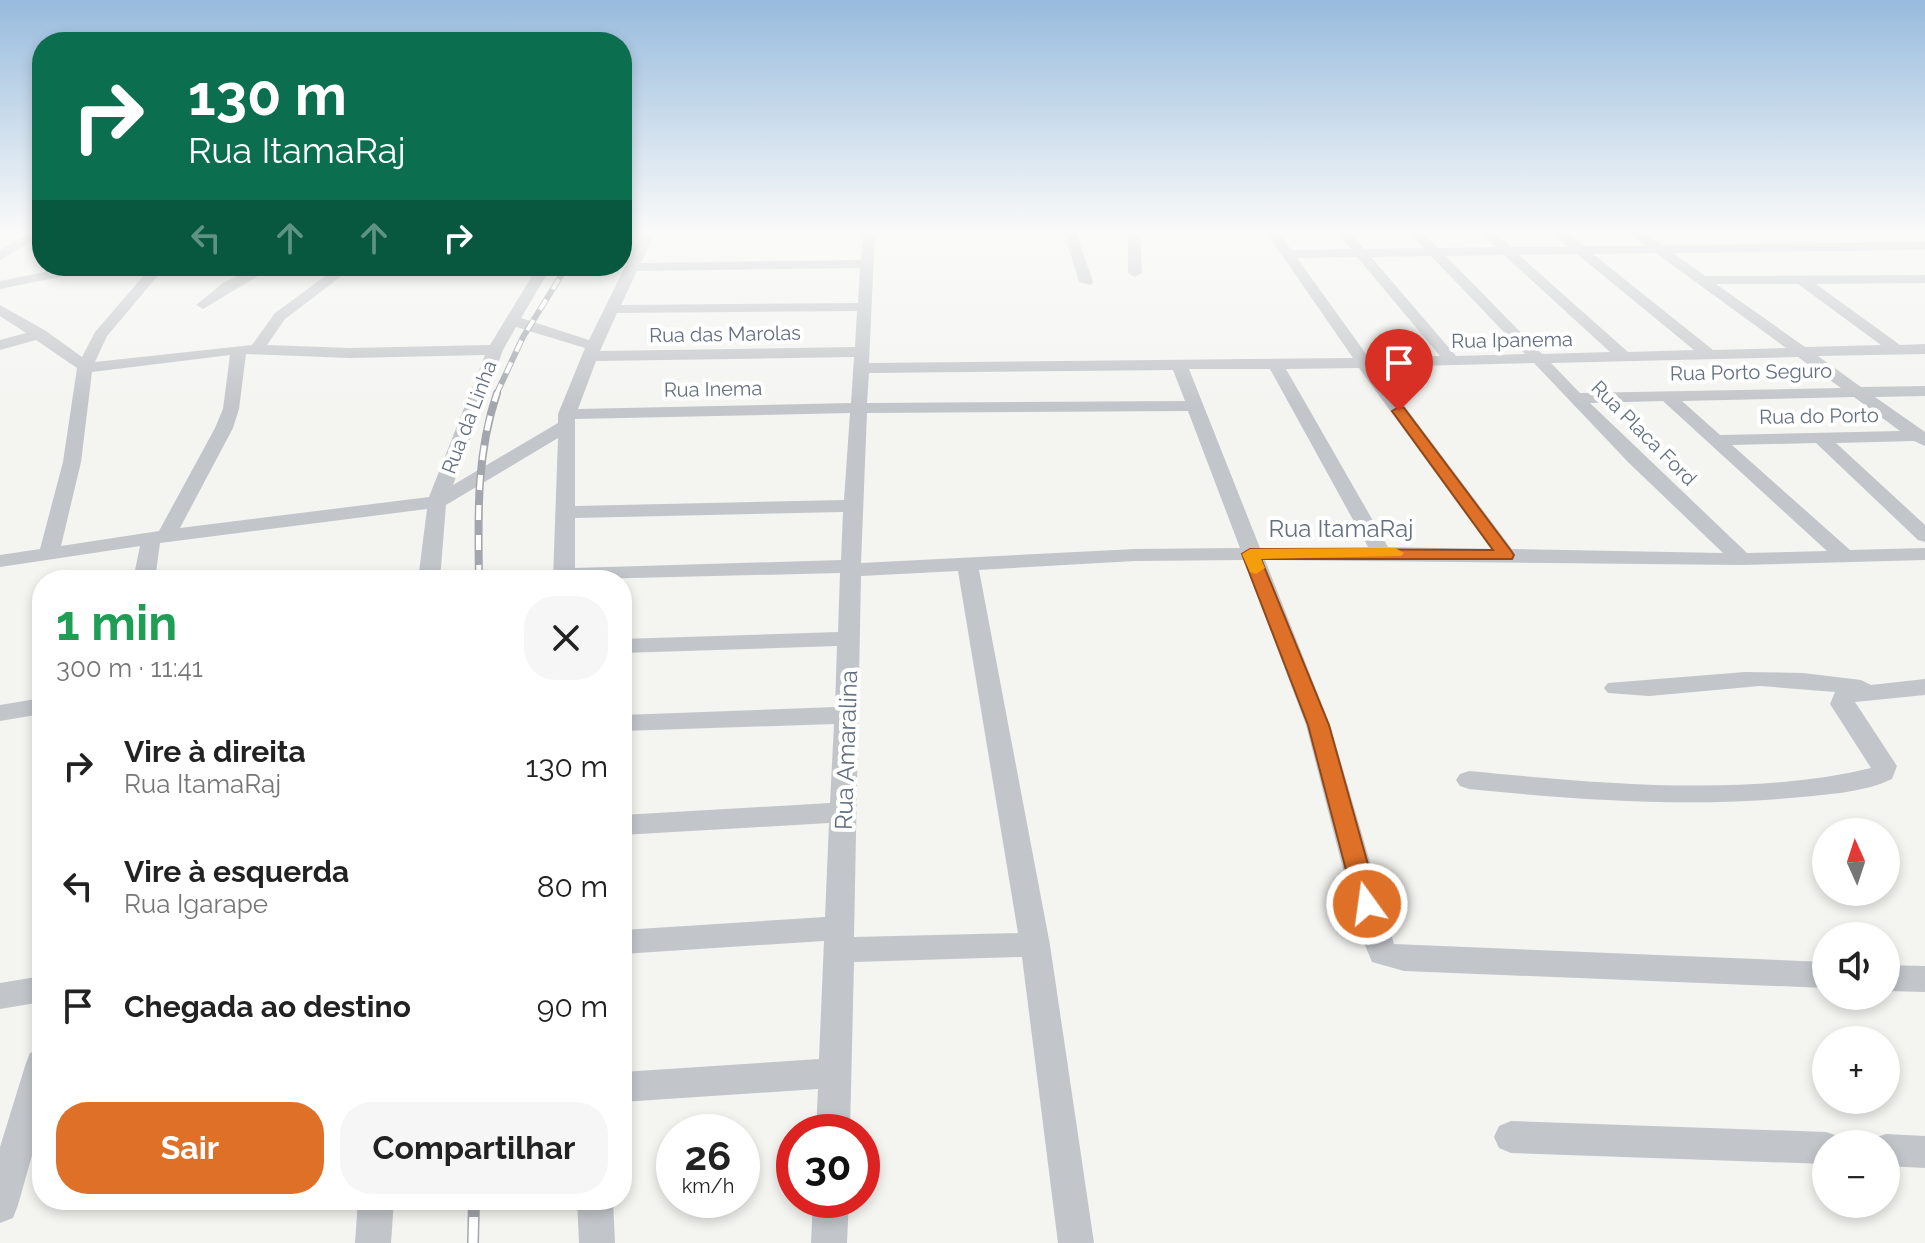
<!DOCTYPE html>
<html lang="pt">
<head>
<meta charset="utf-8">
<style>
  body { margin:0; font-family:Raleway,sans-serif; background:#f6f6f6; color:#222; height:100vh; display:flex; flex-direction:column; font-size:30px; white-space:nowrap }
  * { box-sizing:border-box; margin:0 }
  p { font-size:26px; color:#767676 }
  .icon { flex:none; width:44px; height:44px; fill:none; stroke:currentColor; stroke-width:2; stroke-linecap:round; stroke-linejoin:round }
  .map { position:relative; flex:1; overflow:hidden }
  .details { position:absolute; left:32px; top:570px; width:600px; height:640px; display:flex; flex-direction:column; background:#fff; border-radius:32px; box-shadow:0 4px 12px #0003 }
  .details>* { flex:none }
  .top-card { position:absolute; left:32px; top:32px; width:600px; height:244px; border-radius:32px; box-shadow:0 4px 12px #0003; background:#0b6e4f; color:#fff; overflow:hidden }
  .needle { width:52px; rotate:357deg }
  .fabs { position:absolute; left:1812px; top:818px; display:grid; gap:16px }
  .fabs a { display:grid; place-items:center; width:88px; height:88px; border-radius:50%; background:#fff; box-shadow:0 4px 12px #0003; font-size:40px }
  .speed { position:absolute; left:656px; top:1114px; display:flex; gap:16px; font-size:40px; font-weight:700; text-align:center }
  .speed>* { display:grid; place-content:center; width:104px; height:104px; border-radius:50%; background:#fff; box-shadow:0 4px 12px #0003; line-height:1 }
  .speed small { font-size:20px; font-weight:400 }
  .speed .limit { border:12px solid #d22; background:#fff; color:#111 }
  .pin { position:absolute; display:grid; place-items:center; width:68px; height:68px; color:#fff; margin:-82px -34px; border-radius:50% 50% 50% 0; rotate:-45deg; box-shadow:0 0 8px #0007 }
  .pin .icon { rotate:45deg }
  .me { position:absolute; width:88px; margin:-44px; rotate:346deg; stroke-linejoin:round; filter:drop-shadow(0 0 6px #0008) }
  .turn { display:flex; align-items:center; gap:28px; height:168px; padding:0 24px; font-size:36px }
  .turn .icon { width:104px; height:104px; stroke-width:2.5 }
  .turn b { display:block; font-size:56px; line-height:68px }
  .lanes { display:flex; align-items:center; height:76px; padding:0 24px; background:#0003; justify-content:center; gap:40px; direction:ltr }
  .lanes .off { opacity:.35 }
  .round { display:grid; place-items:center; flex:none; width:84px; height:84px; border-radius:32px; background:#f6f6f6 }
  .summary { display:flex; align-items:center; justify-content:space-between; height:136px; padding:0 24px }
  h1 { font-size:48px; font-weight:700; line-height:60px; color:#1e9e55 }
  .button { display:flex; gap:16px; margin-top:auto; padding:16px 24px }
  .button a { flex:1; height:92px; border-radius:32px; background:#df7027; color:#fff; font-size:32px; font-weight:700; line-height:92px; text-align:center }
  .button a+a { background:#f6f6f6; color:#222 }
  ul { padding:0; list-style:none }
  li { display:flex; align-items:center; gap:24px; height:120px; padding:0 24px }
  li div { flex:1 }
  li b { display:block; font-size:30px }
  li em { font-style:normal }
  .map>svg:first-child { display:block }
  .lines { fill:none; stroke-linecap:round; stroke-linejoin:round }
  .street { fill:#c2c5c9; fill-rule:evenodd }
  .rail-far2-casing { stroke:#a3a7ad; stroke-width:6 }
  .rail-far1-casing { stroke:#a3a7ad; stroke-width:8 }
  .rail-casing { stroke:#a3a7ad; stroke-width:12 }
  .rail-far2 { stroke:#fff; stroke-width:4; stroke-dasharray:12; stroke-linecap:butt }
  .rail-far1 { stroke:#fff; stroke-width:5; stroke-dasharray:15; stroke-linecap:butt }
  .rail { stroke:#fff; stroke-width:9; stroke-dasharray:26; stroke-linecap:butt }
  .route { fill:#df7027; stroke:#914919; stroke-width:2 }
  .slow { fill:#f59e0b }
  .labels { text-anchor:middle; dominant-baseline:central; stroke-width:8; stroke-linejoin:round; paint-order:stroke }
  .far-street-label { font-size:20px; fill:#647081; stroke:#fff }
  .street-label { font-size:24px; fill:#647081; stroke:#fff }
</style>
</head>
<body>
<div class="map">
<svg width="1925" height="1243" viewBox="0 0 1925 1243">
  <rect width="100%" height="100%" fill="#f4f5f1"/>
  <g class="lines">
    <!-- street -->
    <g class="street">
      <polygon points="29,232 42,232 42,235 0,260 0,250"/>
      <path d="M642,232h13l-14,31 220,-3 2,-28h12l-6,131 484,-5 -87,-126h13l12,18 60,-1 -14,-17h13l14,17 60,-1 -15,-16h14l15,16 58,-1 -16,-15h14l17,15h57l-16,-15h14l18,14h61l-16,-14h15l18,13 263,-3v8l-252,3 32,23 220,-1v8l-109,1 84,61 25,-1v10l-107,2 43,31 64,-1v10l-50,1 50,35v14l-11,-5 -78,2 89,82v17l-7,-2 -102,-97 -84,2 118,105 75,-2v12l-183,5 -477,-5 65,165 64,219 432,18v26l-422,-17 -32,-9 -13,-31 -53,-206 -62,-165 -109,1 -156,9 71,375 44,298h-36l-36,-286 -168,5 -4,170h-34l2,-43 -196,13v-30l197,-13 5,-118 -202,13v-24l203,-13 4,-94 -207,12v-20l208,-12 4,-79 -212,7v-16l213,-8 2,-61 -215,7v-14l216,-7 2,-59 -287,7 5,-142 -112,67 -6,75h-22l9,-71 -267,34 -5,37h-22l7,-34 -140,21v-12l40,-6 23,-87 14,-94 -41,-28 -36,10v-10l26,-7 -26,-17v-11l46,26 36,26 13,-25 57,-66h14l-59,70 -12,26 157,-17 23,-32 64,-47h16l-70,53 -18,26 83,3 140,-3 48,-79h14l-31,52 68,22zM1656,253l130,95 -73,2 -120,-96zM1577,254l117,96 -66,2 -109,-97zM1504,255l106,97 -68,2 -96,-98zM1431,256l94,98 -69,2 -85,-99zM1357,257l83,99 -71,2 -72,-100zM860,268l-2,35 -237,2 16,-34zM1716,284h82l83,61 -76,2zM857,311l-2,36 -255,4 17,-38zM516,327l69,21 -27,66v9l-105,62 50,-135zM246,354l104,4 135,-3 -56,142 -249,31 53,-100 6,-19zM230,355l-7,54 -8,19 -56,103 -98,15 20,-84 11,-90zM854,357l-3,46 -273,6 18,-48zM1798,357l43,31 -261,5 -29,-30zM1534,363l95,100 94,90 -211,-4 -137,-182zM1359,368l132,181 -103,-2 -102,-178zM1189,369h81l98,178 -108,1zM1173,370l12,31 -318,2 2,-30zM1854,397l46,34 -180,4 -38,-34zM1663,401l164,150 -80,2 -157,-150zM1188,411l52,137 -105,1 -274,14 6,-150zM850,413l-6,87 -269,6v-87zM843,512l-2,48 -266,8v-50zM958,571l60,362 -164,4 7,-361z"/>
      <polygon points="1064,232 1076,232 1093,282 1091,285 1079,282"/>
      <polygon points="1128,232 1140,232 1142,273 1135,277 1128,273"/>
      <polygon points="74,266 101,266 94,270 0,289 0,281"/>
      <polygon points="257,266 275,266 203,309 196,305 223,283"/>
      <path d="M1745,672l58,1 58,7 10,5 54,-6v16l-70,7 42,64 -5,13c-27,13 -61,15 -90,18 -111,11 -222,3 -333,-8l-9,-3 -4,-6 4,-6 9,-3c126,12 278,27 402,-3l-41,-64 5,-12 -75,-6 -111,10 -41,-3 -4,-5 4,-5z"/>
      <polygon points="42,698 42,714 0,721 0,705"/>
      <polygon points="1886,965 1925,966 1925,992 1886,991"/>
      <polygon points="42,976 42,1002 0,1009 0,983"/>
      <polygon points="42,1048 42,1120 18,1205 13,1218 0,1223 0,1147 26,1063 30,1053"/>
      <polygon points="1511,1121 1826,1132 1838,1136 1842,1144 1826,1144 1826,1164 1511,1153 1499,1148 1494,1137 1499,1126"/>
      <polygon points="1886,1134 1925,1136 1925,1168 1886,1166 1886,1144 1871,1144 1874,1138"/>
      <polygon points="358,1200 394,1200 391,1243 355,1243"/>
      <polygon points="577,1200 613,1200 615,1243 579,1243"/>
      <polygon points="813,1200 849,1200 847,1243 811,1243"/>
    </g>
    <defs>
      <polyline id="rail-far2" points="496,395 523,337 567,266"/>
      <path id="rail-far1" d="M479,580c-1,-64 -3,-125 18,-187"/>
      <polyline id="rail" points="473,1243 474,1200"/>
    </defs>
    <!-- rail-far2 casing -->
    <use href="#rail-far2" class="rail-far2-casing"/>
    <!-- rail-far1 casing -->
    <use href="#rail-far1" class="rail-far1-casing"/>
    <!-- rail casing -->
    <use href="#rail" class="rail-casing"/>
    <!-- rail-far2 -->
    <use href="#rail-far2" class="rail-far2"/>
    <!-- rail-far1 -->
    <use href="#rail-far1" class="rail-far1"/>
    <!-- rail -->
    <use href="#rail" class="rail"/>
  </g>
  <!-- sky -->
  <linearGradient id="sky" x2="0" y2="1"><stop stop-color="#97bbdd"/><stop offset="0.57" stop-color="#fafaf9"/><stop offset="1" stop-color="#fafaf9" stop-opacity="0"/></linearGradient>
  <rect width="1925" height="406" fill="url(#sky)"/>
  <!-- route -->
  <polygon class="route" points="1399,407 1404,408 1512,552 1514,555 1512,559 1261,559 1329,725 1379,904 1376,911 1367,914 1359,911 1355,904 1308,725 1242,554 1250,549 1493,550 1392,411"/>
  <!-- slow -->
  <polygon class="slow" points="1395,548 1404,553 1401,556 1261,559 1265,568 1256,574 1250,572 1242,554 1250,549"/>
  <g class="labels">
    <!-- far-street labels -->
    <g class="far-street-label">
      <text transform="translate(725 334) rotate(-1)">Rua das Marolas</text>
      <text transform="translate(1512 340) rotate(-1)">Rua Ipanema</text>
      <text transform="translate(1751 372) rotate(-1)">Rua Porto Seguro</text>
      <text transform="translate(713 389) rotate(-1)">Rua Inema</text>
      <text transform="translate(1819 416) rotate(-1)">Rua do Porto</text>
      <text transform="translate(469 417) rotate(-69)">Rua da Linha</text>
      <text transform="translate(1644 433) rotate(45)">Rua Placa Ford</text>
    </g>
    <!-- street labels -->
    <g class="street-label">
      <text x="1341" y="528">Rua ItamaRaj</text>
      <text transform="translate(846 750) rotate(-88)">Rua Amaralina</text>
    </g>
  </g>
</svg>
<div class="fabs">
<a><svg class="needle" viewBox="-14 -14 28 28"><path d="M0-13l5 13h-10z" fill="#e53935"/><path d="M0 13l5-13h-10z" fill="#767676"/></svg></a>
<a><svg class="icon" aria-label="sound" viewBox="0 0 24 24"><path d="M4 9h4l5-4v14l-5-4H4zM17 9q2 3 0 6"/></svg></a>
<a>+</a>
<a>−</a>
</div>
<div class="speed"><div>26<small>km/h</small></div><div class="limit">30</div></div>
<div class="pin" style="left:1399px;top:411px;background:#d93025"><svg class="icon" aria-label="arrive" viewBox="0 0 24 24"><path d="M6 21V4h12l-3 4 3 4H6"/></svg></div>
<svg class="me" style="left:1367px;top:904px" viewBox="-20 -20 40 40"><circle r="17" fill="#df7027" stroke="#fff" stroke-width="3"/><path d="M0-11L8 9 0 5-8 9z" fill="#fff"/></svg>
<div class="top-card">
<div class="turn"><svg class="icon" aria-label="right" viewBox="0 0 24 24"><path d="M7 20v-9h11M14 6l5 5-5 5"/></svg><div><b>130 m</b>Rua ItamaRaj</div></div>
<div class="lanes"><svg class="icon off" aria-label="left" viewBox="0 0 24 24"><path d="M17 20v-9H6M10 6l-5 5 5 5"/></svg><svg class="icon off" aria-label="ahead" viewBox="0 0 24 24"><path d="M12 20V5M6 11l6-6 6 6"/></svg><svg class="icon off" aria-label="ahead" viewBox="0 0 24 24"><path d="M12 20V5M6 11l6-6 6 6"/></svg><svg class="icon" aria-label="right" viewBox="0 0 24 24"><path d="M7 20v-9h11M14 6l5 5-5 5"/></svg></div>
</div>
<section class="details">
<div class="summary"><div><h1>1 min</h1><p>300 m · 11:41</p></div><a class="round"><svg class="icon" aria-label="close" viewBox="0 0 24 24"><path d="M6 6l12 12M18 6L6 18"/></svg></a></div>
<ul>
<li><svg class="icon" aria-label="right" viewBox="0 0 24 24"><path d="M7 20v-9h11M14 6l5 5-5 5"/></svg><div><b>Vire à direita</b><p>Rua ItamaRaj</p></div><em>130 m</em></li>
<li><svg class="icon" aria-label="left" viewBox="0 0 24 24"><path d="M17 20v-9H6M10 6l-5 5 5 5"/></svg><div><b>Vire à esquerda</b><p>Rua Igarape</p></div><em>80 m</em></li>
<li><svg class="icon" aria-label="arrive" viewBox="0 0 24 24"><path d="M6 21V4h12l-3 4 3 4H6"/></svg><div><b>Chegada ao destino</b></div><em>90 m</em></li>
</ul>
<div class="button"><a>Sair</a><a>Compartilhar</a></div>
</section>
</div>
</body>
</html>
